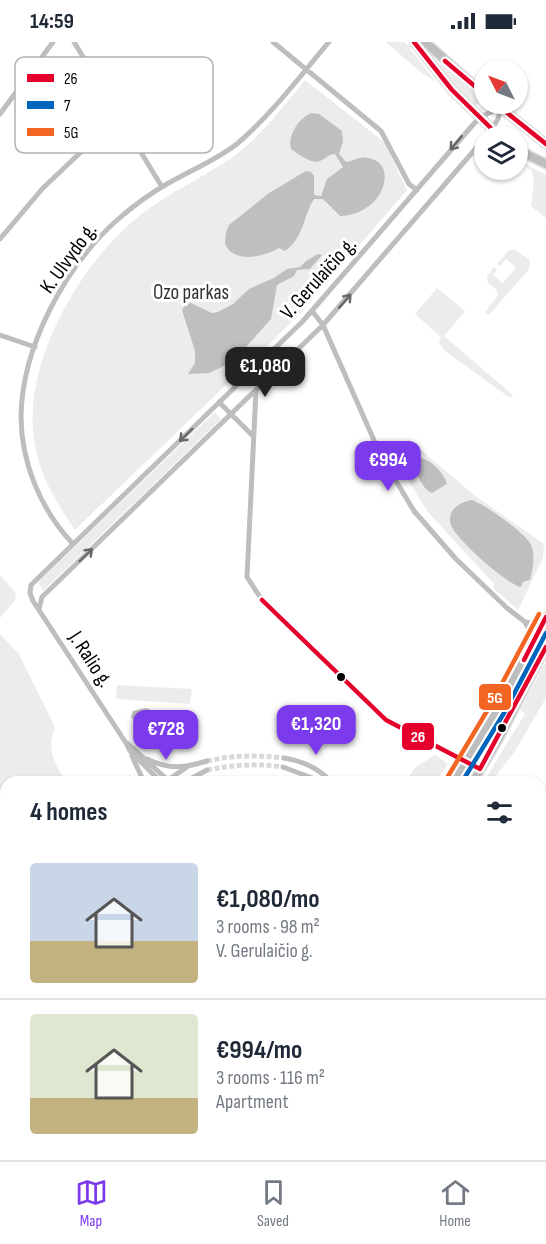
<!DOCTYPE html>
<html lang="en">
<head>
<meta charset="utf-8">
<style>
	body { margin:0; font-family:"Sofia Sans Condensed",sans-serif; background:#f2f2f3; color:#1f2937; height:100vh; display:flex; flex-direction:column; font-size:22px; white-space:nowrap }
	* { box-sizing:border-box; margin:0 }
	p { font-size:20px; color:#747a83 }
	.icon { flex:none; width:33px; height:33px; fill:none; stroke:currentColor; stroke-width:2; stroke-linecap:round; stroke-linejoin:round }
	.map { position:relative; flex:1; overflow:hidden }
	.panel { position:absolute; left:0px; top:734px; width:546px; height:386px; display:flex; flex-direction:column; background:#fff; border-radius:18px 18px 0 0; box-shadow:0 2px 4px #0004 }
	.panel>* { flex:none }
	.needle { width:39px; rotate:312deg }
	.fabs { position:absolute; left:474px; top:18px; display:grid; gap:12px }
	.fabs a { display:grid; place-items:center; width:54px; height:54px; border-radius:50%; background:#fff; box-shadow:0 2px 4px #0004; font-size:30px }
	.price { position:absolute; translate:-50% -51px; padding:0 14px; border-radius:12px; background:#7c3aed; color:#fff; font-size:20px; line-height:39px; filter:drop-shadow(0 2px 3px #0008) }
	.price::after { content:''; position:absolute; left:50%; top:36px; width:18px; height:14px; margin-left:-9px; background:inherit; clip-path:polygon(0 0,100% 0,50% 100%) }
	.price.active { background:#222; color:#fff }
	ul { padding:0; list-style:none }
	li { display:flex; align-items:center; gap:18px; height:150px; padding:0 30px }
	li+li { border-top:2px solid #e0e1e3 }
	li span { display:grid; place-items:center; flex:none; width:168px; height:120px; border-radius:6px; color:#555 }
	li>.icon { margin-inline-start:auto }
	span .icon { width:72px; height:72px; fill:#fffc; stroke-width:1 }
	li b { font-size:26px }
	h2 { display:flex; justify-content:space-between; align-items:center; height:72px; padding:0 30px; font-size:26px }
	.status { display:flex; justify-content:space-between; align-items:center; height:42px; padding:0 30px; background:#fff; direction:ltr }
	.status svg { height:16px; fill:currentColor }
	.menu { display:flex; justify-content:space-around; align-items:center; height:84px; border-top:2px solid #e0e1e3; background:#fff; font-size:16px; color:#747a83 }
	.menu a { display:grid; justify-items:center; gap:3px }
	.menu .active { color:#7c3aed }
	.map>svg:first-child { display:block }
</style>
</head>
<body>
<div class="status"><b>14:59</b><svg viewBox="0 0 49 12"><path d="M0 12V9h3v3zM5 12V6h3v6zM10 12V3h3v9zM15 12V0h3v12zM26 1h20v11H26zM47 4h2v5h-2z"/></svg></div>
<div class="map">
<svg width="546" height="1118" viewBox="0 0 546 1118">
	<rect width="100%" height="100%" fill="#fff"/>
	<!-- green -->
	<path fill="#ececec" d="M 386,0 L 405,0 L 436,40 L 418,28 Z
		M 439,23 L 442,23 L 482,57 L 474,66 L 440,28 Z
		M 305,38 L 384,100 L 407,148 L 298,274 L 75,488 C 56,460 39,433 34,398 C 23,323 76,229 131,181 C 162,153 200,138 234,114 C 262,93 283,65 305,38 Z
		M 518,118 L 546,133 L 546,176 L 531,164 L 534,139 L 532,129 Z
		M 509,208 L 515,208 L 530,218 L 529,227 L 489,273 L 485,270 L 498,253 L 497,248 L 488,241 L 487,234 L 494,225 L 497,228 L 493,233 L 503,241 L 516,226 L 506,217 L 500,224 L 497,222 Z
		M 437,246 L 465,269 L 444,294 L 513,353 L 510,356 L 445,309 L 439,301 L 441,295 L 415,272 Z
		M 215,370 L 221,377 L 43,549 L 38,540 Z
		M 408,397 L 474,453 L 544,502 L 543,516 L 518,568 L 494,547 L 494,542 L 427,469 L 393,413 L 402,415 Z
		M 0,533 L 15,550 L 16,557 L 0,576 Z
		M 546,583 L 546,599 L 524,640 L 519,638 L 487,694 L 492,697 L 479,718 L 472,716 L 518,637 Z
		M 0,592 L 19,612 L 52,679 L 55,686 C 46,707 54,721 66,739 L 6,740 L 6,795 L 0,790 Z
		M 546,619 L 546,656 L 515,709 L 492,739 L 484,739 L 525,672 L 520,668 Z
		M 117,643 L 192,647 L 190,662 L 116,657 Z
		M 435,713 L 448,722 L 436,739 L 406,739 L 416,725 Z
		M 0,913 L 6,918 L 6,1113 L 66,1113 L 66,1118 L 0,1118 Z
		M 284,1113 L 394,1113 L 399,1115 L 405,1113 L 424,1113 L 422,1118 L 284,1118 Z"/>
	<!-- water -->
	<path fill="#bfbfbf" d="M 311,71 L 319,72 L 342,89 L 343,100 L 339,112 L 346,120 C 353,119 359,114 368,116 C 389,119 388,142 377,156 C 369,167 353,174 340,174 L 323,157 L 314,157 C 303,174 304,196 285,209 L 279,206 C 263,215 234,222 225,202 L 226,190 L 229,183 L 269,151 L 306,129 L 311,130 L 314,134 L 314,153 L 321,154 L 327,137 L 343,125 L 335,112 C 329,112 328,115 322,118 C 312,124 299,112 291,107 C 287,94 299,76 311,71 Z
		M 318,212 L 322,213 L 310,227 L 297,228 L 294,234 L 277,243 L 271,277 L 246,305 L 222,325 L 209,331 L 188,332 L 195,321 L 195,309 L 182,268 L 186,262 L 191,261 L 212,271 L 218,270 L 233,262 L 249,247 L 274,236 L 287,227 L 300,225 L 306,219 Z
		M 419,416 C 430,416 445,432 447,442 L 432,451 C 421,446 415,430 416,418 Z
		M 472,458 C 484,462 524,490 530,501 C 536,510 533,528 530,538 L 523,540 L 521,545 C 506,542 456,497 451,483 C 446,468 460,460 472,458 Z
		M 146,666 L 159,671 L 192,673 L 194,683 L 192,704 C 172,713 143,691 131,675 L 133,669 Z"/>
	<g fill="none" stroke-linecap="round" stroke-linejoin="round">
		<!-- minor-tunnel -->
		<path stroke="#d9d9d9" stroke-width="5" stroke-dasharray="5 2.5" stroke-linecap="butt" d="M 207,719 C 234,713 258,713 284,716
			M 207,728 C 233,723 256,721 283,725"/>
		<defs>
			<path id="primary" d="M 414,0 L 452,48 L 499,94
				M 425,0 L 484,52
				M 496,62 L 546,102
				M 518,108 L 546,122
				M 453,740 L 497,668 L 546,575
				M 473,740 L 499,696 L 546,605
				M 138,1118 L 142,1113"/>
			<path id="trunk" d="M 0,855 L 6,861
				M 0,868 L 6,875
				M 0,897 L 6,903
				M 108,1113 L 120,1115 L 129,1113
				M 198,1113 L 202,1118
				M 222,1113 L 226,1118
				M 71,1118 L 71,1113
				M 165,1118 L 167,1113
				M 280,1118 L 280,1113"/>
		</defs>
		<!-- primary casing -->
		<use href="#primary" stroke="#dbdbdb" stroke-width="11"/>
		<!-- trunk casing -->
		<use href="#trunk" stroke="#dbdbdb" stroke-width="12"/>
		<!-- minor -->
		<path stroke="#bebebe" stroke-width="5" d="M 74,0 L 162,145
			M 273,0 L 381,89 L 409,142 L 417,148
			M 0,72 L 53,0
			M 487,94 L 498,77 L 501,65
			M 0,197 L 43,146 L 119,74
			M 312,269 L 323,283 L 381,414 L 414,469 L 456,517 L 507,566 L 525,580 L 534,598
			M 0,293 L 35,305
			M 256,348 L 247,535 L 262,558 L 375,669 L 386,678 L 480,727
			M 219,360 L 253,394
			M 73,502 C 41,468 21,421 21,374 C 22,305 65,225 116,179 C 132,165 149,152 167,142 C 191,128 217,118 238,101 C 271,73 301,33 329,0
			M 39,567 L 42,555 L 323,283 L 484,97
			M 525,580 L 531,581 L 545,576
			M 127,701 L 170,740
			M 132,714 L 144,740
			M 284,716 C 302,719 319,726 331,740
			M 147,717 C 169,728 184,726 207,719
			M 283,725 L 320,739 L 330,739
			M 168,738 L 187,725
			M 161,740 L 130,709 L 126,701 L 33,559 L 30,551 L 31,543 L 303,279 L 471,85 L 479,76 L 501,65
			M 185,740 L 207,728
			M 540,870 L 546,875"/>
		<!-- primary -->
		<use href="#primary" stroke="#bebebe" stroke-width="8"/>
		<!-- trunk -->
		<use href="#trunk" stroke="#bebebe" stroke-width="9"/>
		<defs>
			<path id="bus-1" d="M 414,0 L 452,48 L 499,94
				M 445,19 L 484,52
				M 496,62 L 546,102
				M 262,558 L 386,678 L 480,727 L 546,605
				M 524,618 L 546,575"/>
			<path id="bus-2" d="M 462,740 L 504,671 L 546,591"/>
			<path id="bus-3" d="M 447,736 L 490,664 L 539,572"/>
		</defs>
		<!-- bus-1 casing -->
		<use href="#bus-1" stroke="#fff" stroke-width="9"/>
		<!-- bus-2 casing -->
		<use href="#bus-2" stroke="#fff" stroke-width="9"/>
		<!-- bus-3 casing -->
		<use href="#bus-3" stroke="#fff" stroke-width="9"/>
		<!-- bus-1 -->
		<use href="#bus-1" stroke="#e4002b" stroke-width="4.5"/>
		<!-- bus-2 -->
		<use href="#bus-2" stroke="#0065bd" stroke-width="4.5"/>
		<!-- bus-3 -->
		<use href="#bus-3" stroke="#f26522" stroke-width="4.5"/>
	</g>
	<!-- one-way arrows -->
	<defs><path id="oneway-shaft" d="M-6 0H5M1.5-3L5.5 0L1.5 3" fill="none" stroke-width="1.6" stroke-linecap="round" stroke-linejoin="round" transform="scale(1.5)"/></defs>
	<g stroke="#686868">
		<use href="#oneway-shaft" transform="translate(456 101) rotate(130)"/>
		<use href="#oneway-shaft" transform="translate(345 259) rotate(-49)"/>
		<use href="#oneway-shaft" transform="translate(186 393) rotate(136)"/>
		<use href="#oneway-shaft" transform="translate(86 513) rotate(-44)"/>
	</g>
	<!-- markers -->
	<g fill="#000" stroke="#fff" stroke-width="2">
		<circle cx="341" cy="635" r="5"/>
		<circle cx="502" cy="686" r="5"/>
	</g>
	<g text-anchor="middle" stroke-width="6" stroke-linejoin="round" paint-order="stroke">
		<!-- street labels -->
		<g font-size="21" fill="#000" stroke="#fff">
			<text transform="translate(68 216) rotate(-54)" y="7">K. Ulvydo g.</text>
			<text transform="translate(318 236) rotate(-48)" y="7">V. Gerulaičio g.</text>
			<text transform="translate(91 617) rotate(57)" y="7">J. Ralio g.</text>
		</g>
		<!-- park labels -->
		<g font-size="21" fill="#333" stroke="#fff">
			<text x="191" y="257">Ozo parkas</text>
		</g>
	</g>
	<!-- legend -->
	<rect x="15" y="15" width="198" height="96" rx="9" fill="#fff" stroke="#b2b2b2" stroke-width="1.5"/>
	<rect x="27" y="32" width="27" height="8" fill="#e4002b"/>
	<rect x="27" y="59" width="27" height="8" fill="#0065bd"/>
	<rect x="27" y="86" width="27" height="8" fill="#f26522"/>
	<g font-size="16" fill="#000">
		<text x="64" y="42">26</text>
		<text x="64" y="69">7</text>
		<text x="64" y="96">5G</text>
	</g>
	<g stroke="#fff" stroke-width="2">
		<rect x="478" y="641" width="34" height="28" rx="6" fill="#f26522"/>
		<rect x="401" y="680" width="34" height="29" rx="6" fill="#e4002b"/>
	</g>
	<g font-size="16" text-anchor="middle" font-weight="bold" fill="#fff">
		<text x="495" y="661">5G</text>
		<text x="418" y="700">26</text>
	</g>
</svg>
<div class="fabs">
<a><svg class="needle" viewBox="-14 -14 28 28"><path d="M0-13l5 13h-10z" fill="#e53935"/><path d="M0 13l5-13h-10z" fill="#747a83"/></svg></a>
<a><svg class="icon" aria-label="layers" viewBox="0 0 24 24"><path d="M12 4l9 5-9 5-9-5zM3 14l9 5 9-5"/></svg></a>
</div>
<b class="price active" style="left:265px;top:356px">€1,080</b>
<b class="price" style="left:388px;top:450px">€994</b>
<b class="price" style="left:316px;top:714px">€1,320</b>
<b class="price" style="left:166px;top:719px">€728</b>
<section class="panel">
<h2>4 homes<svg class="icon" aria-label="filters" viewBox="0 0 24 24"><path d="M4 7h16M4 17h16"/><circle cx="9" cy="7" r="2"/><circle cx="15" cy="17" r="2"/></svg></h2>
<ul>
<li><span style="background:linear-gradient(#c9d6e8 65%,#c2b280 0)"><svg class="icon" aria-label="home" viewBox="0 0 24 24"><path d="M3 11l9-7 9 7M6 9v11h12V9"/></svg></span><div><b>€1,080/mo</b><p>3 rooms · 98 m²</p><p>V. Gerulaičio g.</p></div></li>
<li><span style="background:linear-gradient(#dfe7d0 70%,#c2b280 0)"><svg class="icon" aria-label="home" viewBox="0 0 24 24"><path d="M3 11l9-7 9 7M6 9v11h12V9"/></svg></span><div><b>€994/mo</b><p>3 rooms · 116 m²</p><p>Apartment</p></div></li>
</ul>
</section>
</div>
<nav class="menu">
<a class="active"><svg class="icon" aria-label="map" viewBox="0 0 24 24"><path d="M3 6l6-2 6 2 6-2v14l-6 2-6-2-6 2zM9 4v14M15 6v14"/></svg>Map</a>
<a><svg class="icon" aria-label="saved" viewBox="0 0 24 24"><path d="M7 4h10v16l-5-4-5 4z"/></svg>Saved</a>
<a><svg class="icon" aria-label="home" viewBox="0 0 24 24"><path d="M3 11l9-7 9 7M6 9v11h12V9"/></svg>Home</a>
</nav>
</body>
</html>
